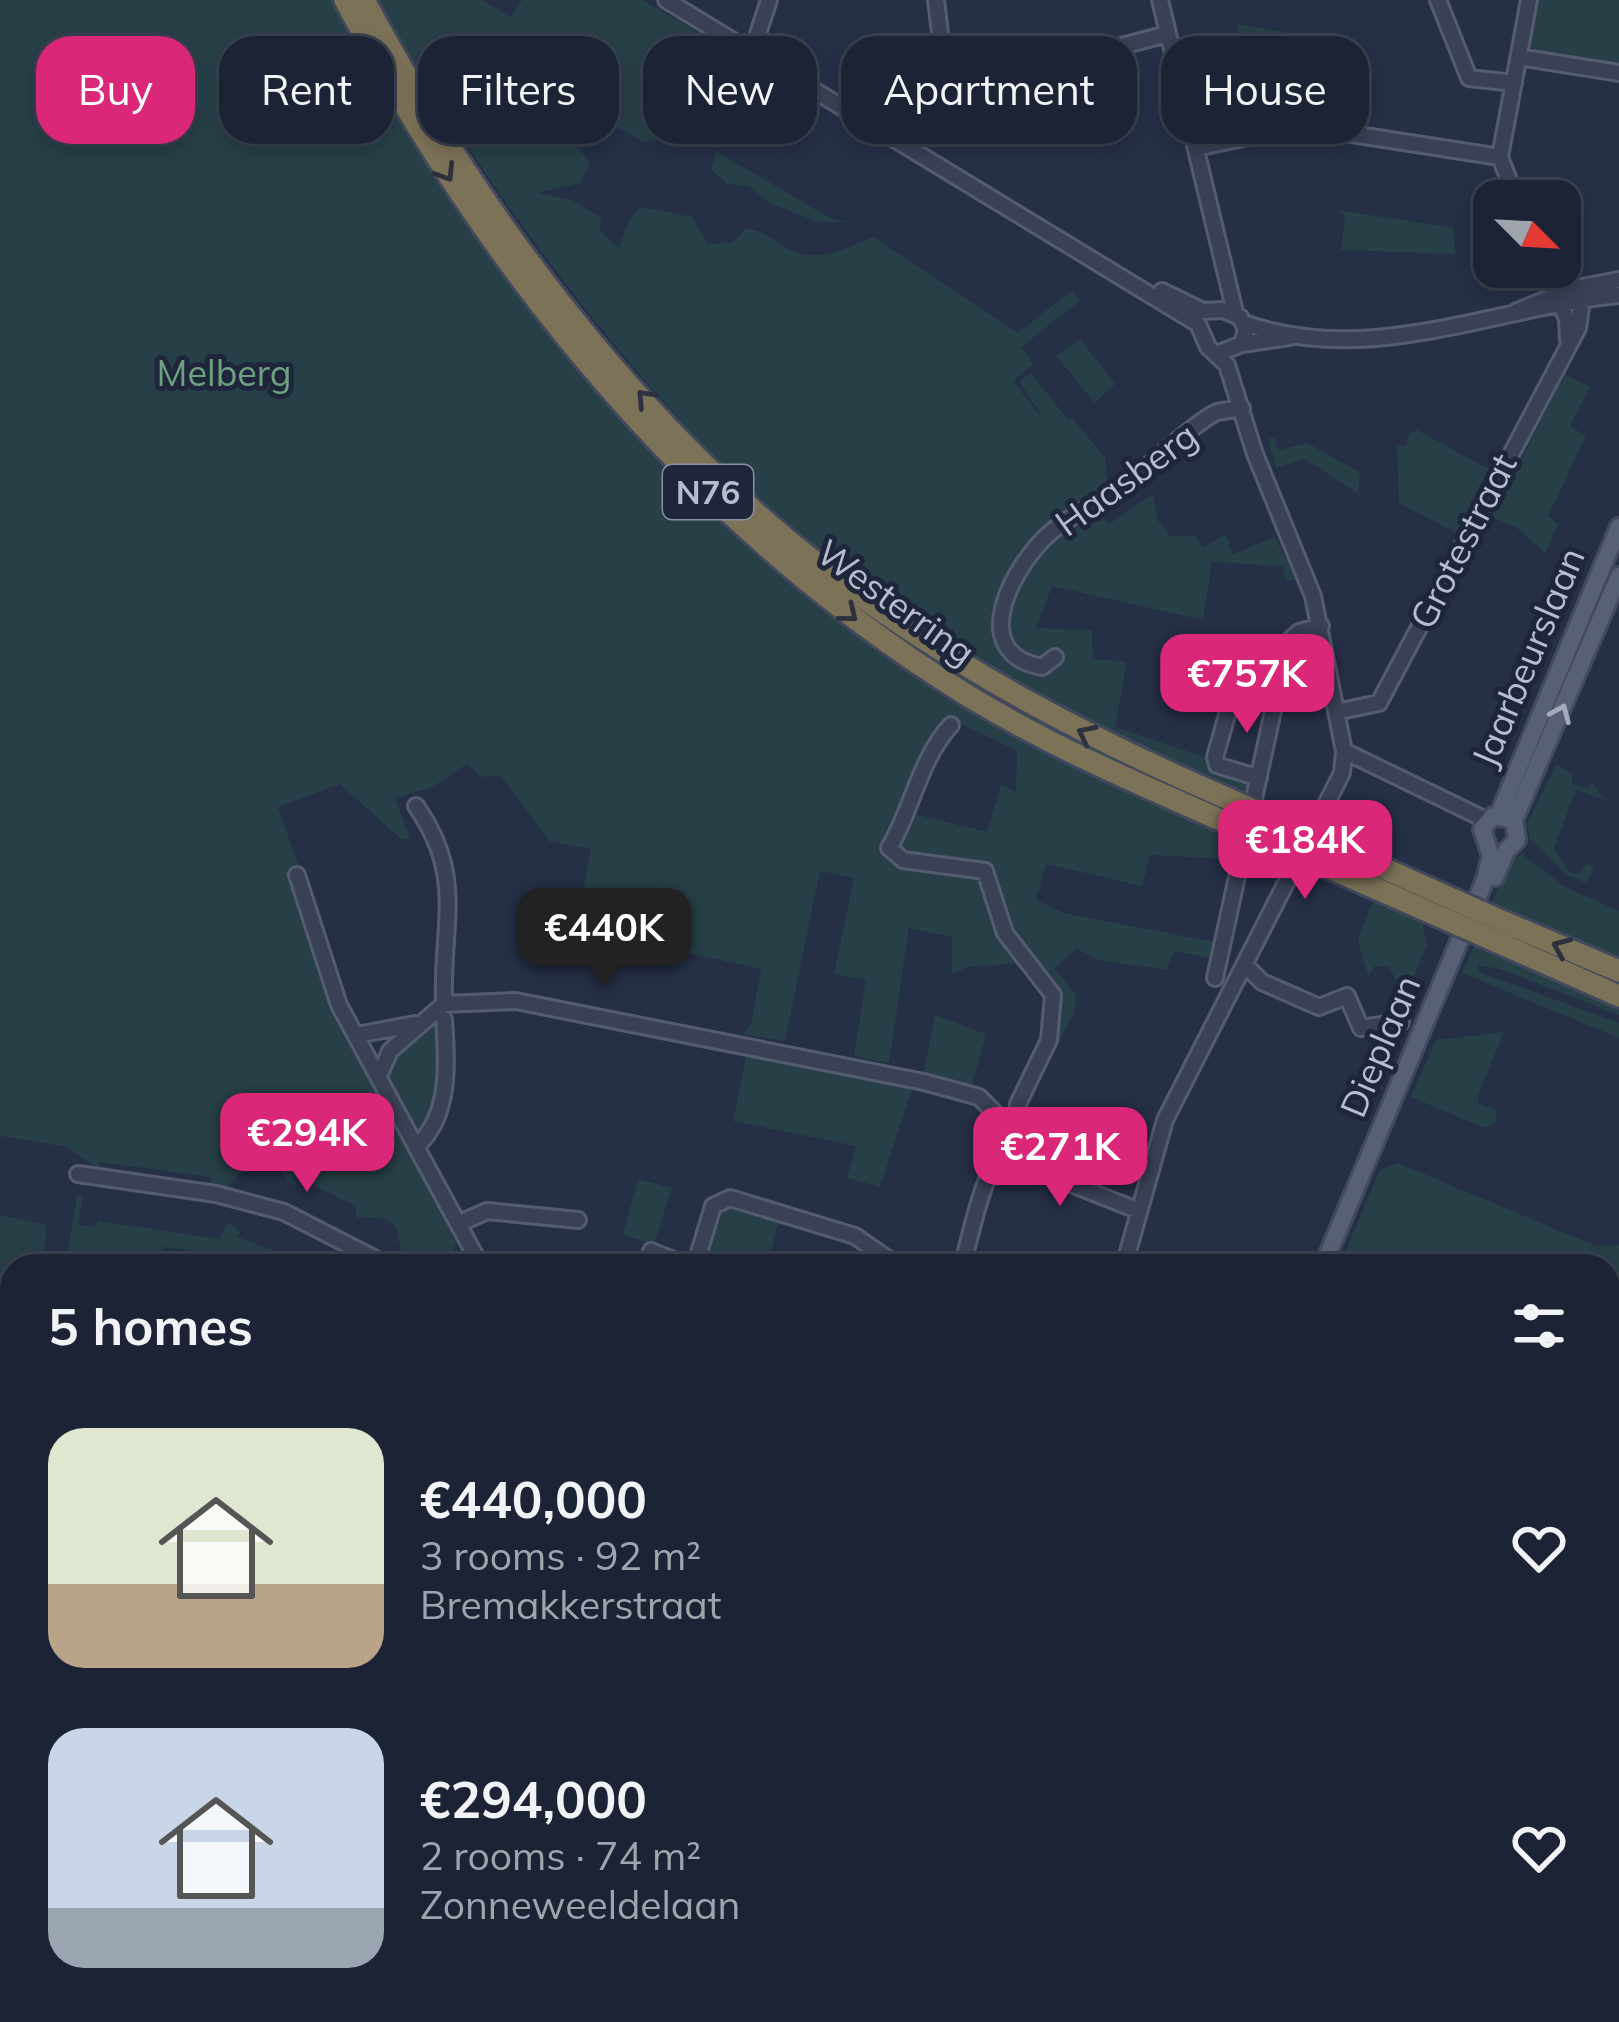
<!DOCTYPE html>
<html lang="en">
<head>
<meta charset="utf-8">
<style>
	body { margin:0; font-family:Mulish,sans-serif; background:#292f40; color:#f1f3f6; height:100vh; display:flex; flex-direction:column; font-size:45px; white-space:nowrap }
	* { box-sizing:border-box; margin:0 }
	p { font-size:39px; color:#a0a4ac }
	.icon { flex:none; width:66px; height:66px; fill:none; stroke:currentColor; stroke-width:2; stroke-linecap:round; stroke-linejoin:round }
	.map { position:relative; flex:1; overflow:hidden }
	.panel { position:absolute; left:0px; top:1254px; width:1620px; height:768px; display:flex; flex-direction:column; background:#1c2334; border-radius:36px 36px 0 0; box-shadow:0 6px 18px #0003,0 0 0 3px #3a404f }
	.panel>* { flex:none }
	.top-card { position:absolute; left:36px; top:36px; width:1548px; height:108px; display:flex; gap:24px }
	.needle { width:78px; rotate:114deg }
	.buttons { position:absolute; left:1473px; top:180px; display:grid; gap:24px }
	.buttons a { display:grid; place-items:center; width:108px; height:108px; border-radius:24px; background:#1c2334; box-shadow:0 6px 18px #0003,0 0 0 3px #3a404f; font-size:60px }
	.price { position:absolute; translate:-50% -102px; padding:0 27px; border-radius:24px; background:#db2777; color:#fff; font-size:39px; line-height:78px; filter:drop-shadow(0 3px 6px #0008) }
	.price::after { content:''; position:absolute; left:50%; top:72px; width:36px; height:27px; margin-left:-18px; background:inherit; clip-path:polygon(0 0,100% 0,50% 100%) }
	.price.active { background:#222; color:#fff }
	ul { padding:0; list-style:none }
	li { display:flex; align-items:center; gap:36px; height:300px; padding:0 48px }
	li span { display:grid; place-items:center; flex:none; width:336px; height:240px; border-radius:36px; color:#555 }
	li>.icon { margin-inline-start:auto }
	span .icon { width:144px; height:144px; fill:#fffc; stroke-width:1 }
	li b { font-size:51px }
	h2 { display:flex; justify-content:space-between; align-items:center; height:144px; padding:0 48px; font-size:51px }
	.tag { padding:0 42px; border-radius:36px; background:#1c2334; box-shadow:0 6px 18px #0003,0 0 0 3px #3a404f; font-size:42px; line-height:108px }
	.tag.active { background:#db2777; color:#fff }
	.map>svg:first-child { display:block }
</style>
</head>
<body>
<div class="map">
<svg width="1619" height="2022" viewBox="0 0 1619 2022">
	<rect width="100%" height="100%" fill="#252f46"/>
	<!-- green -->
	<path fill="#273f47" d="M 0,0 L 332,0 C 491,307 717,572 1023,741 C 1091,779 1165,809 1237,840 L 1232,859 L 1150,855 L 1142,886 L 1046,864 L 1036,900 L 1064,913 L 1214,942 L 1210,958 L 1175,951 L 1166,970 L 1098,960 L 1077,949 L 1054,968 L 1076,995 L 1074,1013 L 1033,1094 L 1027,1092 C 1046,1053 1077,1007 1042,968 C 1031,956 1017,949 1011,932 C 1002,907 1005,883 983,864 L 901,853 L 895,846 L 914,814 L 987,832 L 1001,785 L 1016,792 L 1017,751 L 947,717 C 928,747 919,781 905,814 C 897,830 883,837 883,856 L 890,863 L 980,877 L 1004,945 L 1021,964 L 971,966 L 952,973 L 952,937 L 909,928 L 889,1063 L 854,1056 L 866,980 L 834,974 L 854,878 L 820,871 L 785,1041 L 743,1034 L 751,1025 L 761,969 L 576,928 L 591,849 L 549,841 L 501,776 L 482,777 L 467,764 L 431,788 L 395,798 L 410,839 L 401,839 L 340,784 L 278,807 L 300,870 L 290,876 L 345,1031 L 457,1230 L 449,1234 L 456,1241 L 452,1265 L 404,1266 L 396,1226 L 385,1219 L 356,1217 L 355,1206 L 294,1176 L 297,1186 L 287,1182 L 281,1171 L 247,1164 L 250,1171 L 240,1173 L 227,1188 L 210,1186 L 211,1177 L 100,1162 L 98,1168 L 66,1147 L 0,1136 Z
		M 377,0 L 483,0 L 510,17 L 522,0 L 643,0 L 729,51 L 742,66 L 699,131 L 704,147 C 681,147 666,137 644,142 L 615,126 L 615,113 L 572,113 L 577,147 L 590,162 L 580,183 L 537,193 L 572,200 L 601,218 L 600,231 L 619,248 L 629,220 L 641,207 L 692,217 L 708,244 L 733,242 L 746,228 C 762,231 768,235 780,244 C 811,267 842,250 873,237 L 1018,333 L 1072,290 L 1080,301 L 1021,347 L 1033,364 L 1013,381 L 1046,423 L 1019,381 L 1031,373 L 1068,420 L 1072,418 L 1105,457 L 1109,489 L 1064,518 L 1038,555 L 1059,533 L 1098,513 L 1109,524 L 1153,494 L 1157,519 L 1170,536 L 1196,536 L 1202,548 L 1226,534 L 1232,554 L 1273,538 L 1271,530 L 1297,580 L 1286,580 L 1283,566 L 1212,562 L 1203,620 L 1052,586 L 1036,628 L 1092,630 L 1093,659 L 1127,662 L 1115,727 L 1213,760 L 1248,779 L 1248,797 C 1132,745 1017,691 910,621 C 730,502 563,297 448,116 C 424,78 397,40 377,0 Z
		M 1538,0 L 1619,0 L 1619,66 L 1534,51 L 1530,46 Z
		M 1237,24 L 1351,43 L 1358,58 L 1242,45 Z
		M 716,151 L 828,217 L 847,222 L 819,222 L 771,204 L 748,186 L 727,184 L 711,169 Z
		M 1338,210 L 1453,228 L 1455,254 L 1341,250 L 1345,217 Z
		M 1080,339 L 1115,384 L 1095,403 L 1056,356 Z
		M 1565,374 L 1590,387 L 1570,426 L 1586,436 L 1548,516 L 1558,524 L 1545,553 L 1516,527 L 1491,517 Z
		M 1417,430 L 1489,469 L 1456,533 L 1399,503 L 1397,445 L 1406,446 L 1410,433 Z
		M 1275,438 L 1278,450 L 1307,443 L 1360,472 L 1358,494 L 1305,459 L 1276,468 L 1268,439 Z
		M 1556,765 L 1573,774 L 1572,784 L 1588,789 L 1591,782 L 1605,800 L 1576,790 L 1554,848 L 1568,871 L 1578,874 L 1586,864 L 1594,867 L 1586,883 L 1566,874 L 1530,839 L 1527,824 Z
		M 1522,854 L 1562,885 L 1619,911 L 1619,963 L 1491,904 L 1509,861 Z
		M 1389,859 L 1410,869 L 1418,890 L 1413,916 L 1422,920 L 1427,945 L 1405,997 L 1389,967 L 1375,966 L 1368,977 L 1358,940 Z
		M 1475,943 L 1619,1010 L 1619,1015 L 1500,969 L 1477,965 L 1480,972 L 1619,1023 L 1619,1038 L 1462,973 Z
		M 439,1014 L 440,1096 L 422,1135 L 390,1083 L 390,1060 Z
		M 935,1015 L 986,1034 L 972,1085 L 924,1071 Z
		M 1504,1032 L 1478,1096 L 1479,1104 L 1495,1109 L 1497,1122 L 1485,1128 L 1411,1097 L 1436,1040 Z
		M 747,1052 L 914,1083 L 880,1187 L 847,1178 L 856,1146 L 733,1121 Z
		M 1398,1163 L 1596,1246 L 1619,1245 L 1619,1305 L 1608,1300 L 1608,1266 L 1339,1266 L 1380,1170 Z
		M 638,1179 L 672,1188 L 654,1244 L 623,1235 Z
		M 77,1195 L 83,1196 L 78,1225 L 96,1227 L 98,1221 L 220,1239 L 228,1222 L 240,1232 L 237,1237 L 293,1257 L 291,1266 L 207,1266 L 208,1253 L 164,1247 L 161,1266 L 12,1266 L 12,1423 L 0,1421 L 0,1215 L 47,1225 L 44,1251 L 67,1255 Z
		M 720,1206 L 740,1206 L 778,1223 L 767,1266 L 702,1264 Z
		M 1619,1844 L 1619,2022 L 1557,2022 L 1563,2010 L 1608,2010 L 1608,1866 Z"/>
	<g fill="none" stroke-linecap="round" stroke-linejoin="round">
		<defs>
			<path id="minor" d="M 666,0 L 1198,324 L 1208,347 L 1227,365 L 1255,454 L 1313,596 L 1344,751 L 1342,773 L 1165,1120 L 1124,1266
				M 1160,0 L 1235,312
				M 1438,0 L 1469,78 L 1514,83
				M 752,52 L 769,0
				M 1519,57 L 1619,73
				M 1034,71 L 1050,44 L 1077,58 L 1167,34
				M 1064,91 L 1077,58
				M 889,136 L 942,50 L 936,0
				M 1196,148 L 1300,126 L 1500,157
				M 1517,201 L 1500,157 L 1529,0
				M 1544,267 L 1567,319 L 1568,340
				M 1162,291 L 1203,311 L 1223,310 L 1240,317 L 1246,330 L 1242,344 L 1219,353
				M 1515,312 L 1572,289 L 1619,280
				M 1244,323 C 1370,368 1495,307 1619,295
				M 1242,344 L 1290,337
				M 1055,657 L 1042,667 C 965,653 1013,565 1051,532 C 1072,514 1098,504 1121,488 C 1144,471 1194,423 1215,413 C 1222,410 1234,410 1242,408
				M 1240,670 L 1215,757 L 1217,765 L 1259,778
				M 1336,712 L 1379,703 L 1578,328 L 1582,300 L 1553,267
				M 951,725 C 919,760 913,808 889,848 L 903,860 L 985,871 L 1005,933 L 1053,995 L 1049,1040 L 1018,1104 L 1016,1138
				M 1344,751 L 1486,820
				M 416,806 C 466,877 441,925 444,1004
				M 297,875 L 339,1005 L 481,1266
				M 1245,965 L 1262,982 L 1319,1007 L 1347,996 L 1361,1028 L 1401,1022
				M 1215,978 L 1288,642 L 1299,632 L 1321,626
				M 357,1035 L 415,1024
				M 379,1076 L 390,1051 L 444,1004 L 516,1001 L 924,1082 L 979,1097 L 995,1113 L 987,1181
				M 1016,1138 L 1053,1177 L 1137,1210
				M 418,1145 C 451,1114 447,1060 444,1019
				M 78,1174 L 216,1194 L 284,1212 L 389,1266
				M 460,1223 L 487,1211 L 578,1220
				M 651,1251 L 689,1266
				M 695,1266 L 713,1206 L 730,1198 L 855,1236 L 898,1266
				M 962,1266 C 972,1232 985,1155 1016,1138
				M 0,1579 L 12,1582
				M 0,1776 L 12,1780
				M 555,2010 L 569,2022
				M 982,2010 L 990,2022
				M 1062,2010 L 1086,2022
				M 1285,2010 L 1298,2019
				M 49,2022 L 53,2010
				M 147,2022 L 151,2010
				M 165,2022 L 169,2010
				M 644,2022 L 659,2010
				M 786,2022 L 805,2022
				M 943,2022 L 955,2022
				M 1019,2022 L 1034,2010
				M 1144,2022 L 1150,2010"/>
			<path id="major" d="M 1499,814 L 1619,527
				M 1514,820 L 1619,576
				M 1495,877 L 1506,851 L 1517,840 L 1514,820
				M 1323,1266 L 1485,880 L 1491,856 L 1482,829 L 1493,816 L 1514,820
				M 1608,1444 L 1619,1421
				M 1608,1494 L 1619,1488
				M 809,2022 L 818,2010
				M 1325,2022 L 1331,2010"/>
			<path id="highway" d="M 345,0 C 492,276 694,525 962,692 C 1044,743 1134,782 1223,821
				M 364,0 C 489,233 665,465 886,614 C 995,689 1109,747 1231,800
				M 1504,922 L 1619,971
				M 1495,941 L 1619,996"/>
		</defs>
		<!-- minor casing -->
		<use href="#minor" stroke="#565c6f" stroke-width="20"/>
		<!-- major casing -->
		<use href="#major" stroke="#444a5e" stroke-width="22"/>
		<!-- highway casing -->
		<use href="#highway" stroke="#42495c" stroke-width="27"/>
		<!-- minor -->
		<use href="#minor" stroke="#3a4155" stroke-width="14"/>
		<!-- major -->
		<use href="#major" stroke="#586075" stroke-width="16"/>
		<!-- highway -->
		<use href="#highway" stroke="#7c7257" stroke-width="21"/>
		<!-- rail -->
		<path stroke="#5c657c" stroke-width="3" stroke-dasharray="12 12" stroke-linecap="butt" d="M 1608,1766 L 1619,1744"/>
		<defs>
			<path id="highway-bridge" d="M 1231,800 L 1504,922
				M 1223,821 L 1495,941"/>
		</defs>
		<!-- highway-bridge casing -->
		<use href="#highway-bridge" stroke="#42495c" stroke-width="27" stroke-linecap="butt"/>
		<!-- highway-bridge -->
		<use href="#highway-bridge" stroke="#7c7257" stroke-width="21"/>
	</g>
	<!-- one-way arrows -->
	<defs><path id="oneway-chevron" d="M-2-3.5L2.5 0L-2 3.5" fill="none" stroke-width="1.6" stroke-linecap="round" stroke-linejoin="round" transform="scale(3)"/></defs>
	<g stroke="#2d313f">
		<use href="#oneway-chevron" transform="translate(446 173) rotate(58)"/>
		<use href="#oneway-chevron" transform="translate(645 398) rotate(-133)"/>
		<use href="#oneway-chevron" transform="translate(849 614) rotate(39)"/>
		<use href="#oneway-chevron" transform="translate(1086 734) rotate(-153)"/>
		<use href="#oneway-chevron" transform="translate(1561 947) rotate(-157)"/>
	</g>
	<use stroke="#a5aabc" href="#oneway-chevron" transform="translate(1561 713) rotate(-67)"/>
	<g text-anchor="middle" stroke-width="10" stroke-linejoin="round" paint-order="stroke">
		<!-- shield labels -->
		<rect fill="#1f263b" stroke="#8a90a2" stroke-width="3" x="663" y="465" width="90" height="54" rx="9"/>
		<g font-size="33" font-weight="bold" fill="#b8bdce">
			<text x="708" y="504">N76</text>
		</g>
		<!-- park labels -->
		<g font-size="36" fill="#6da180" stroke="#1f263b">
			<text x="224" y="386">Melberg</text>
		</g>
		<!-- street labels -->
		<g font-size="36" fill="#b8bdce" stroke="#1f263b">
			<text transform="translate(1126 479) rotate(-36)" y="13">Haasberg</text>
			<text transform="translate(1463 541) rotate(-63)" y="13">Grotestraat</text>
			<text transform="translate(896 602) rotate(36)" y="13">Westerring</text>
			<text transform="translate(1528 657) rotate(-67)" y="13">Jaarbeurslaan</text>
			<text transform="translate(1380 1046) rotate(-67)" y="13">Dieplaan</text>
		</g>
	</g>
</svg>
<div class="buttons">
<a><svg class="needle" viewBox="-14 -14 28 28"><path d="M0-13l5 13h-10z" fill="#e53935"/><path d="M0 13l5-13h-10z" fill="#a0a4ac"/></svg></a>
</div>
<b class="price" style="left:1247px;top:736px">€757K</b>
<b class="price" style="left:1305px;top:902px">€184K</b>
<b class="price active" style="left:604px;top:990px">€440K</b>
<b class="price" style="left:307px;top:1195px">€294K</b>
<b class="price" style="left:1060px;top:1209px">€271K</b>
<div class="top-card">
<a class="tag active">Buy</a>
<a class="tag">Rent</a>
<a class="tag">Filters</a>
<a class="tag">New</a>
<a class="tag">Apartment</a>
<a class="tag">House</a>
</div>
<section class="panel">
<h2>5 homes<svg class="icon" aria-label="filters" viewBox="0 0 24 24"><path d="M4 7h16M4 17h16"/><circle cx="9" cy="7" r="2"/><circle cx="15" cy="17" r="2"/></svg></h2>
<ul>
<li><span style="background:linear-gradient(#dfe7d0 65%,#b9a48a 0)"><svg class="icon" aria-label="home" viewBox="0 0 24 24"><path d="M3 11l9-7 9 7M6 9v11h12V9"/></svg></span><div><b>€440,000</b><p>3 rooms · 92 m²</p><p>Bremakkerstraat</p></div><svg class="icon" aria-label="heart" viewBox="0 0 24 24"><path d="M12 20l-8-8c-3-5 5-10 8-4 3-6 11-1 8 4z"/></svg></li>
<li><span style="background:linear-gradient(#c9d6e8 75%,#9aa5b1 0)"><svg class="icon" aria-label="home" viewBox="0 0 24 24"><path d="M3 11l9-7 9 7M6 9v11h12V9"/></svg></span><div><b>€294,000</b><p>2 rooms · 74 m²</p><p>Zonneweeldelaan</p></div><svg class="icon" aria-label="heart" viewBox="0 0 24 24"><path d="M12 20l-8-8c-3-5 5-10 8-4 3-6 11-1 8 4z"/></svg></li>
</ul>
</section>
</div>
</body>
</html>
